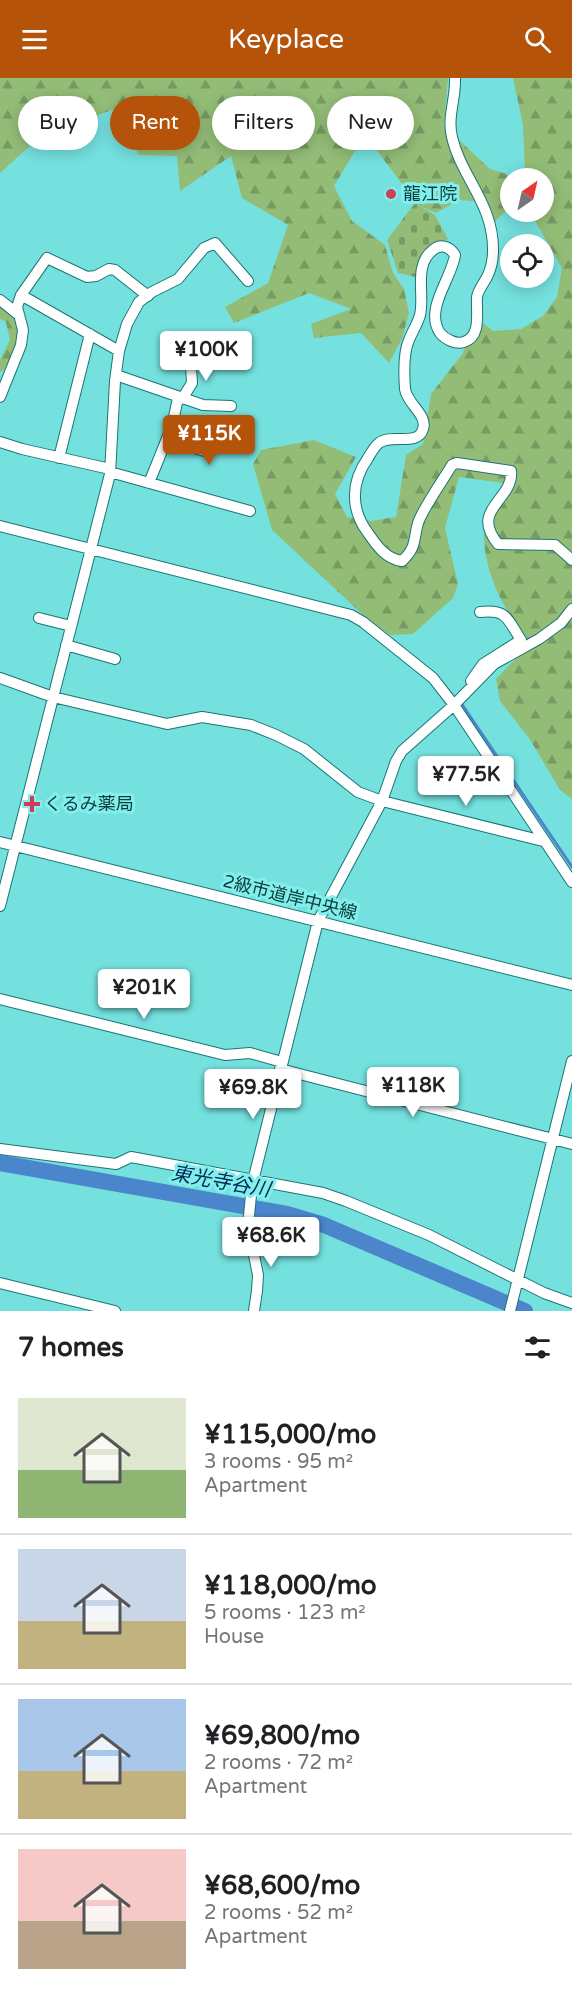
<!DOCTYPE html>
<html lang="en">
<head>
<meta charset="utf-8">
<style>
	body { margin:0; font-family:"Varela Round","Noto Sans JP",sans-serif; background:#f2f2f2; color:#202124; height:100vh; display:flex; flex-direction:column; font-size:22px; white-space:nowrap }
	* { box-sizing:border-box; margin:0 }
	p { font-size:20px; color:#757577 }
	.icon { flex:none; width:33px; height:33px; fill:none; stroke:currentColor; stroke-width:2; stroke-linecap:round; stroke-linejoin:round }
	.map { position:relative; height:1233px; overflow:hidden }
	.drawer { display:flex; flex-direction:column; background:#fff; flex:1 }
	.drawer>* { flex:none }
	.hud { position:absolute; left:18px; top:18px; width:537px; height:54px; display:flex; gap:12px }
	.needle { width:39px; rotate:34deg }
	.tools { position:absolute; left:500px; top:90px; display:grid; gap:12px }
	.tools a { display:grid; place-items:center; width:54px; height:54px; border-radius:50%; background:#fff; box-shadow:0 3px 15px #0003; font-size:30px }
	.price { position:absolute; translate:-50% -51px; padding:0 14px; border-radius:6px; background:#fff; color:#222; font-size:20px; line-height:39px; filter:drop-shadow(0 2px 3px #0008) }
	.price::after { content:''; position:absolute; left:50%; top:36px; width:18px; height:14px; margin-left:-9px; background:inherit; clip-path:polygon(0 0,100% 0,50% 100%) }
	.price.current { background:#b45309; color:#fff }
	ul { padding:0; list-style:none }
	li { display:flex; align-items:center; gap:18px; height:150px; padding:0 18px }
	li+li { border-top:2px solid #e0e0e0 }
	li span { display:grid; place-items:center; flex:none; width:168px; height:120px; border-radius:0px; color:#555 }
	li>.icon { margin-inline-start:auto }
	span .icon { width:72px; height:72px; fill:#fffc; stroke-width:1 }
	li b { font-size:26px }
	h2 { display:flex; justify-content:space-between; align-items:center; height:72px; padding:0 18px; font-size:26px }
	.pill { padding:0 21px; border-radius:27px; background:#fff; box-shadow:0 3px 15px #0003; font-size:21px; line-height:54px }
	.pill.current { background:#b45309; color:#fff }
	header { display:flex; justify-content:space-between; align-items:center; height:78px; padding:0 18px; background:#b45309; color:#fff; font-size:27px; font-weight:600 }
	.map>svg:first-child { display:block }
</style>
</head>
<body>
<header><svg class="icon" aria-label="menu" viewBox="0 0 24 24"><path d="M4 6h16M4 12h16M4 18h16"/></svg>Keyplace<svg class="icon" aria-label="search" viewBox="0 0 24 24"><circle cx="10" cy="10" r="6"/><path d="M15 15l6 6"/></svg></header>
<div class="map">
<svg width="572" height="1233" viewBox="0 0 572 1233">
	<defs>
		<pattern id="forest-firs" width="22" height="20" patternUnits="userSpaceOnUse" patternTransform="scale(1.5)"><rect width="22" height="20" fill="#93bd77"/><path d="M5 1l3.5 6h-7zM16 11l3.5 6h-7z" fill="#769b63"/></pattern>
		<pattern id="cemetery-stones" width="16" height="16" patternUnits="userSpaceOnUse" patternTransform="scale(1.5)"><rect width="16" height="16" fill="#93bd77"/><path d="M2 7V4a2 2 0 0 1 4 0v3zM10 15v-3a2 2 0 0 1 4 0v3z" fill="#769b63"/></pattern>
	</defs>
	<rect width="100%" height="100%" fill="#74e1df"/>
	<!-- forest -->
	<path fill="url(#forest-firs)" d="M 0,0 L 448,0 L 444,48 L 490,91 L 520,100 L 510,100 L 510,129 L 490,148 L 476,123 L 459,122 L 436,135 L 418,127 L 375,70 L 355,73 L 334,108 L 352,143 L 385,167 L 393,195 L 404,211 L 409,235 L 402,261 L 389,285 L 361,255 L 314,260 L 311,246 L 351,231 L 309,215 L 234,245 L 225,229 L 268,205 L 288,147 L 242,120 L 231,78 L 180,113 L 177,78 L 139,77 L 115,31 L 42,57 L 0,95 Z
		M 513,0 L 572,0 L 572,721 L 560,712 L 529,660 L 500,623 L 496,601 L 529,567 C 507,534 486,502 484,461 C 483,451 487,439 488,429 L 506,420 L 503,405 L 459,399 L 445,450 L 458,506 L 453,520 L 413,556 L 390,557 L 363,537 L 272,452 L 253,386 L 261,372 L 314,362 L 356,379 L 335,416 L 347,439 L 371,443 L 396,439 L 406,377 L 423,366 L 431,316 L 463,275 L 474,238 L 493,253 L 521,251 L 543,238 L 557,219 L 562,190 L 530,134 L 543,134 L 543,100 L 525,100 L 523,47 Z
		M 0,225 L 17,240 L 20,262 L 4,292 L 0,294 L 0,282 L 10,262 L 6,244 L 0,241 Z"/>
	<!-- cemetery -->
	<path fill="url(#cemetery-stones)" d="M 415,125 L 435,137 L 448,161 L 430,167 L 415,199 L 398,195 L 387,162 Z"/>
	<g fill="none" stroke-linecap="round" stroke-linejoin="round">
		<!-- stream -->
		<path stroke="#4b86cc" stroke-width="3" d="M 461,625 L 572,789"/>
		<!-- river -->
		<path stroke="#4b86cc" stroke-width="16" d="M 0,1085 L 287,1136 L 324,1147 L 525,1233"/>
		<defs>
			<path id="minor" d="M 455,0 C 456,20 447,39 452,59 C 461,99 494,126 493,173 C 493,182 491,191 487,199 C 484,205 478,212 477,219 C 476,234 482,258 464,264 C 456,267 445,261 440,255 C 424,231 452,200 455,177 C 450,169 441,165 433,172 C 413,187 425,217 420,237 C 418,245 412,254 409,262 C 403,275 404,297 405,311 C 407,326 428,337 423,351 C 418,369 391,355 379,365 C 374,369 371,375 368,380 C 351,404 350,431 368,455 C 377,468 386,481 402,483 C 417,469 413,462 418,445 C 423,430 443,402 452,387 L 457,385 L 511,393 C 514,422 469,431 498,466 L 555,467 L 572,482
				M 21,217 L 119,273
				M 0,222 L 19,237
				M 116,297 L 203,327 L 231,328
				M 0,319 L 21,267 L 23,252 L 17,229 L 21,217 L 47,180 L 87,199 L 96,198 L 109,191 L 115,192 L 148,218
				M 182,321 L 192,305 L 191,289 L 202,271
				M 167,362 L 208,374 L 212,371 L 214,348
				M 0,364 L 22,371 L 110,391
				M 59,380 L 90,256
				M 110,394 L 250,433
				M 149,405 L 172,348 L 178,320
				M 0,448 L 351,537 L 363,544 L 433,600 L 454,627 L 572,804
				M 39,540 L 71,548
				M 66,567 L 115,581
				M 0,600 L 53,619 L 167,646 L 202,639 L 251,647 L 276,657 L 304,671 L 358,714 L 382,723 L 543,763
				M 471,603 L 483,586 L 521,562 C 507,541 508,531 480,534
				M 0,764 L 572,907
				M 0,828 L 110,396 L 115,303 L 119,273 L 127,246 L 139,224 L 152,214 L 178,201 L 204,170 L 215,165 L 248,203
				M 0,921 L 225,977 L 250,975 L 282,984
				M 280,991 L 572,1066
				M 0,1071 L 116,1086 L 131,1079 L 323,1115 L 346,1123 L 429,1157 L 544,1215 L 572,1225
				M 0,1205 L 115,1233
				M 254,1233 L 257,1213 L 258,1197 L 248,1148 L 252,1107 L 318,843 L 382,723 L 396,683 L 402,673 L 454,627 L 494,586 L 539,561 L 561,545 L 572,531
				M 510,1233 L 572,983"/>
		</defs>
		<!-- minor casing -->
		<use href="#minor" stroke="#1a7574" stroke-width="12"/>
		<!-- minor -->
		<use href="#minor" stroke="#fff" stroke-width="10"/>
	</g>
	<!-- markers -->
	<g fill="#ce3e59" stroke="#82efec" stroke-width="2">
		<circle cx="391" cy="116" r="6"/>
		<path d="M29 717h6v6h6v6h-6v6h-6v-6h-6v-6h6z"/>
	</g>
	<g text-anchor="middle" stroke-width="6" stroke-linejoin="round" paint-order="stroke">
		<!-- poi labels -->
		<g font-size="18" fill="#0c3d3d" stroke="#82efec" text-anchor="start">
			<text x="403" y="122">龍江院</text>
			<text x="44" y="732">くるみ薬局</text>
		</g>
		<!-- street labels -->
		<g font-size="18" fill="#0c3d3d" stroke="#82efec">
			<text transform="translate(290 819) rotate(14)" y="6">2級市道岸中央線</text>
		</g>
		<!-- water labels -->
		<g font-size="20" font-style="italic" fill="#002955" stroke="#82efec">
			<text transform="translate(221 1103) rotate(10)" y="7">東光寺谷川</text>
		</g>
	</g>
</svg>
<div class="tools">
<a><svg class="needle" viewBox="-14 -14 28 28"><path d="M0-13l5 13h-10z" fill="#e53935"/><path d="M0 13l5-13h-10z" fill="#757577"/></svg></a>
<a><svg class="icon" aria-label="locate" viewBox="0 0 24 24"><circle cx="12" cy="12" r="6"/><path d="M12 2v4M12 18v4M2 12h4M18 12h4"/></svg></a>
</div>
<b class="price" style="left:206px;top:304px">¥100K</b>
<b class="price current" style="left:209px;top:388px">¥115K</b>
<b class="price" style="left:466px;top:729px">¥77.5K</b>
<b class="price" style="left:144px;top:942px">¥201K</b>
<b class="price" style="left:413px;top:1040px">¥118K</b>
<b class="price" style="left:253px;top:1042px">¥69.8K</b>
<b class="price" style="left:271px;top:1190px">¥68.6K</b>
<div class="hud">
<a class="pill">Buy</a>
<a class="pill current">Rent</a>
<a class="pill">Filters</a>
<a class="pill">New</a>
</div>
</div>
<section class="drawer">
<h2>7 homes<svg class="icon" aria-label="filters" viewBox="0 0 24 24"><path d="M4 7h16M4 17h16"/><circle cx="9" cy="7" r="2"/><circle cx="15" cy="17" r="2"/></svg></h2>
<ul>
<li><span style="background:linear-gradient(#dfe7d0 60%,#8fb573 0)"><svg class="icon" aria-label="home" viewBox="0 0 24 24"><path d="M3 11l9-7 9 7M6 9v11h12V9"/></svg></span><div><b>¥115,000/mo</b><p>3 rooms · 95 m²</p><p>Apartment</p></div></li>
<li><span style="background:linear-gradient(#c9d6e8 60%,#c2b280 0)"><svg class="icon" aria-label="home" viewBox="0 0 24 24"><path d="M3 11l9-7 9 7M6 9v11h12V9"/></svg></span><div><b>¥118,000/mo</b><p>5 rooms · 123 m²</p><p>House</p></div></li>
<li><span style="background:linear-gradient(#a9c7e8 60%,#c2b280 0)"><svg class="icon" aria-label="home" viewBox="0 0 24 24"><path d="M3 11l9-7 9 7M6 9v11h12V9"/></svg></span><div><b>¥69,800/mo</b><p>2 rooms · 72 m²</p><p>Apartment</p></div></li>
<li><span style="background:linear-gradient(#f6c9c9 60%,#b9a48a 0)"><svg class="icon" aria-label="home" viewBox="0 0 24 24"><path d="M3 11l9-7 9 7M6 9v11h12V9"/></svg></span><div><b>¥68,600/mo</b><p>2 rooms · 52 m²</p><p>Apartment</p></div></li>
</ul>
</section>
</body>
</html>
